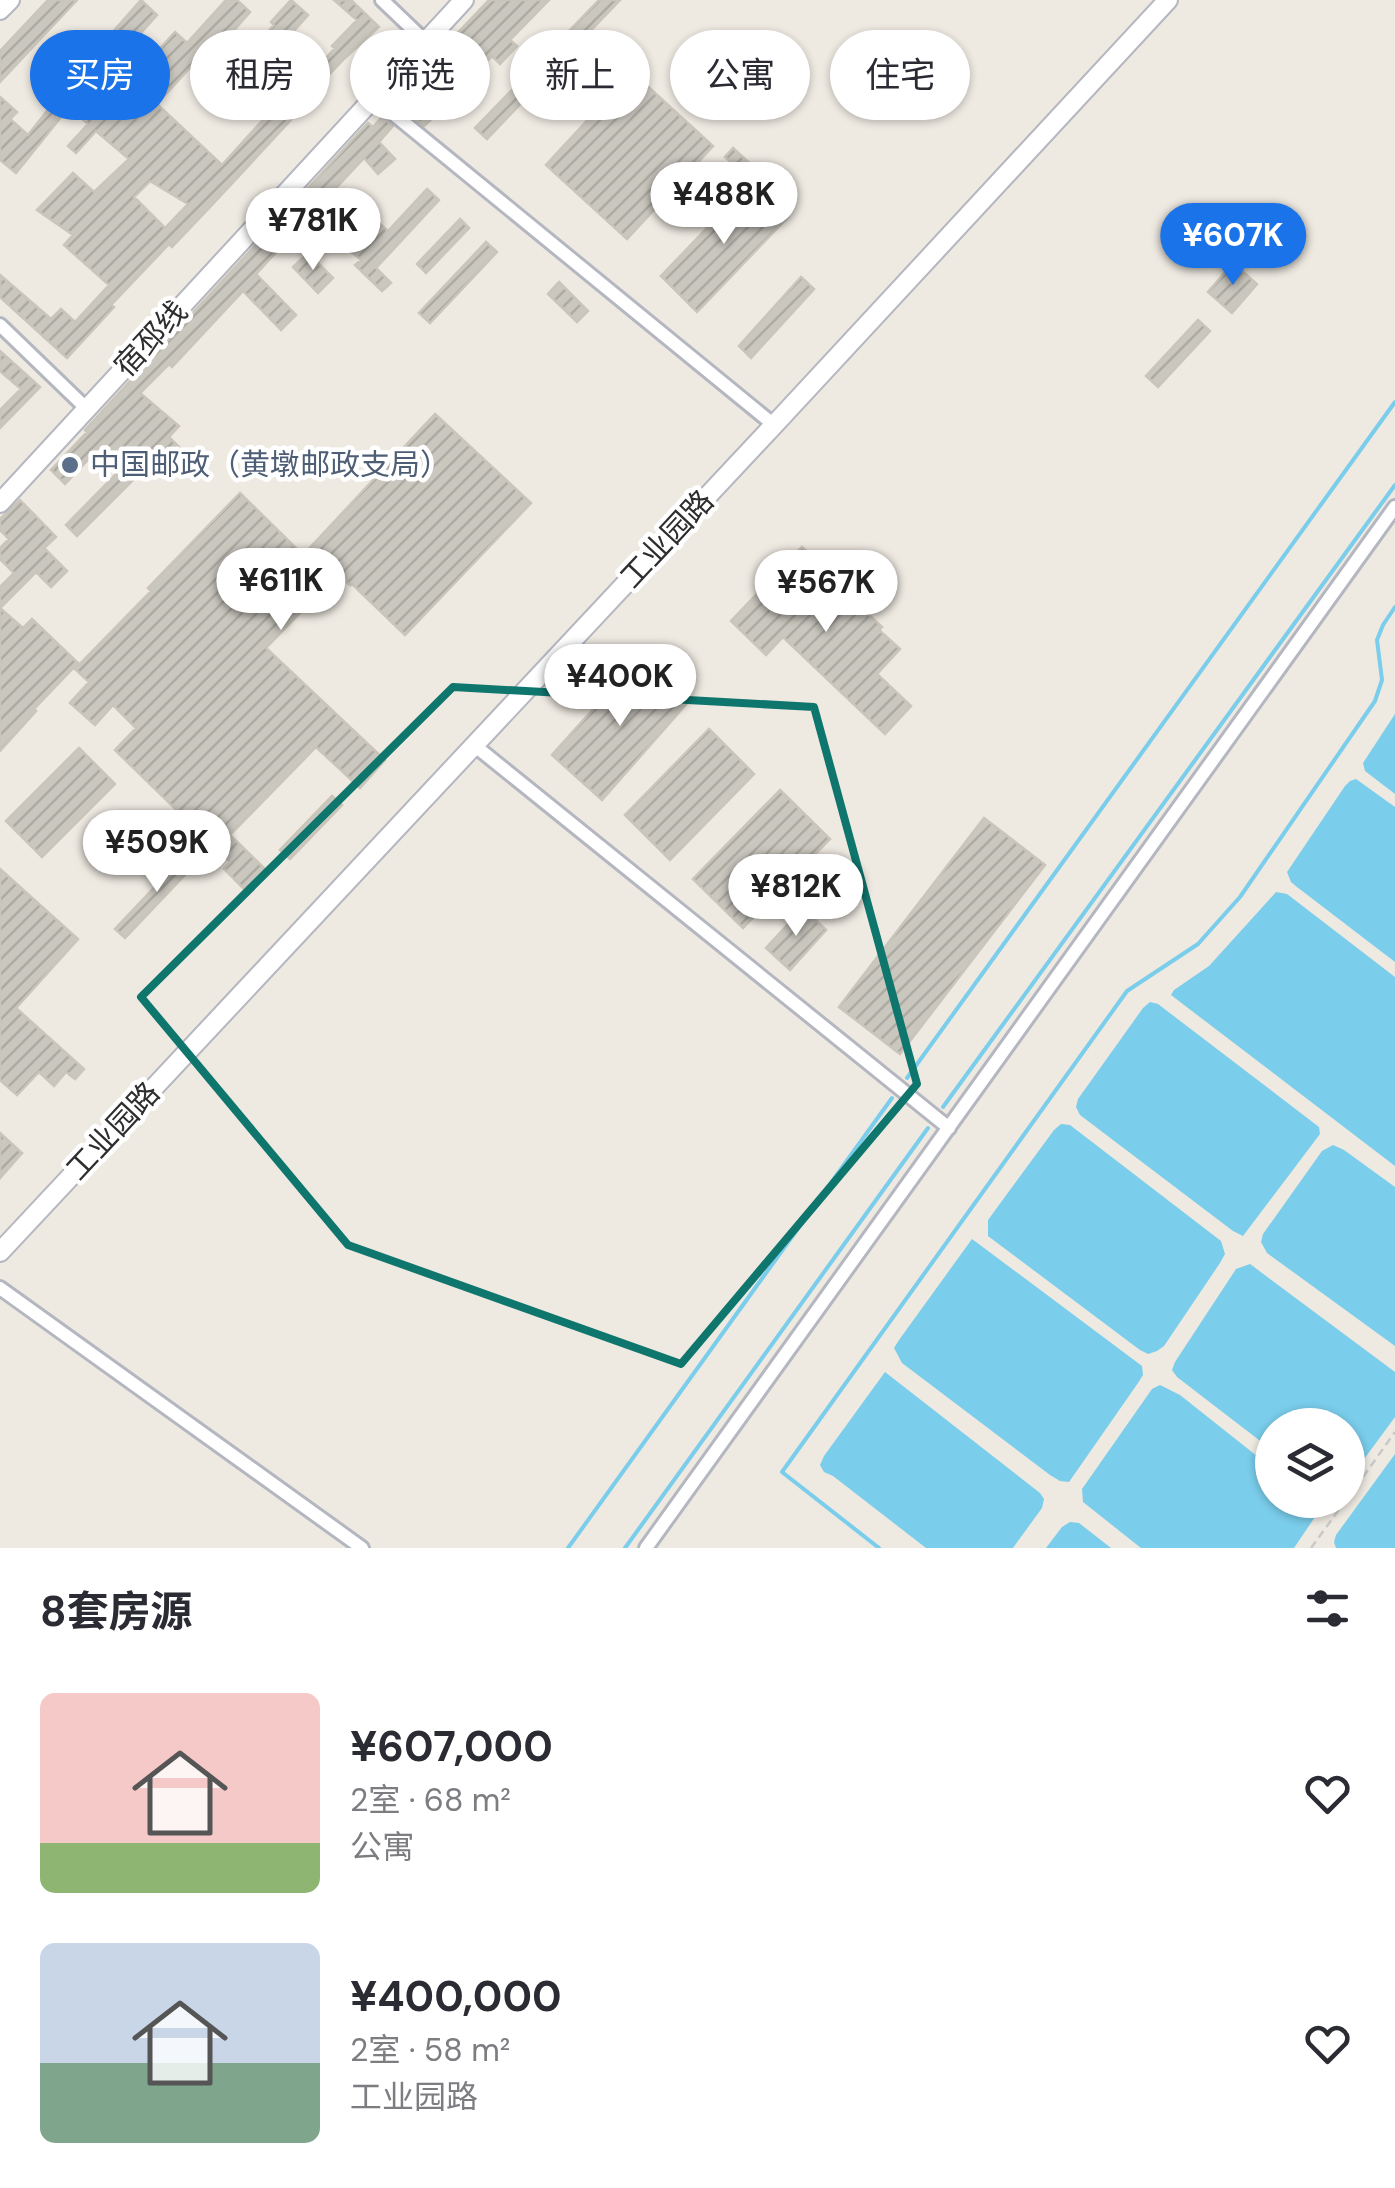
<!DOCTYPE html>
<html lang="zh">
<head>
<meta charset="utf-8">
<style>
	body { margin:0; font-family:"DM Sans","Noto Sans SC",sans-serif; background:#f2f2f3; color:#2b2b33; height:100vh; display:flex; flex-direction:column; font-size:38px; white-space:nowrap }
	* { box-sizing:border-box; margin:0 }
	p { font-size:32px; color:#7c7c81 }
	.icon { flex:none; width:55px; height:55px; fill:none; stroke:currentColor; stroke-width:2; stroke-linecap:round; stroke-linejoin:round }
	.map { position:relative; height:1548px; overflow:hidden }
	.panel { display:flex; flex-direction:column; background:#fff; flex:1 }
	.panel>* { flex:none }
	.hud { position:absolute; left:30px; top:30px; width:1335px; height:90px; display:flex; gap:20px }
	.controls { position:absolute; left:1255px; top:1408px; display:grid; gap:20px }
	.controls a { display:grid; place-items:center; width:110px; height:110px; border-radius:50%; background:#fff; box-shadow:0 2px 8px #0004; font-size:50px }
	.price { position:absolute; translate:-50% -85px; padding:0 22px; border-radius:35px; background:#fff; color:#222; font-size:32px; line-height:65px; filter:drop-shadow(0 2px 5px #0008) }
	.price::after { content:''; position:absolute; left:50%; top:60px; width:30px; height:22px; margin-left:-15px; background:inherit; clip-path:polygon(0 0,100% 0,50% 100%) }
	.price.on { background:#1a73e8; color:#fff }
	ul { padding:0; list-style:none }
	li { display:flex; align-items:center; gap:30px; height:250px; padding:0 40px }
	li span { display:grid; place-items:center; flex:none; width:280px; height:200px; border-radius:15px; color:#555 }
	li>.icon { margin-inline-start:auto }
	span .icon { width:120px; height:120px; fill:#fffc; stroke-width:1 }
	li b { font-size:42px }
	h2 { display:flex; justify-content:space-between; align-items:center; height:120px; padding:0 40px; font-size:42px }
	.pill { padding:0 35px; border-radius:45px; background:#fff; box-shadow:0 2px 8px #0004; font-size:35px; line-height:90px }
	.pill.on { background:#1a73e8; color:#fff }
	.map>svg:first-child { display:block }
</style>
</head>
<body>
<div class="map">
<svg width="1395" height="1548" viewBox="0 0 1395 1548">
	<defs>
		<pattern id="building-hatch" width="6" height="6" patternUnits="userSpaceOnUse" patternTransform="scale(2.5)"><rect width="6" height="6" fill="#cac7bf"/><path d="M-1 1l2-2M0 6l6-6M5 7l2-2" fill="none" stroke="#aeaba4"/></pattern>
	</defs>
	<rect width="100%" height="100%" fill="#eee9e1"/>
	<!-- water -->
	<path fill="#7acdeb" d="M 1395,714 L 1395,794 L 1365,771 L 1363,763 Z
		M 1356,779 L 1395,807 L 1395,962 L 1297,887 L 1291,882 L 1287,872 L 1345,786 L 1350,781 Z
		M 1276,892 L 1287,894 L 1395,977 L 1395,1166 L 1171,995 L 1174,990 L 1209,966 Z
		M 1150,1002 L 1158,1004 L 1319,1127 L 1320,1134 L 1243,1236 L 1233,1231 L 1080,1115 L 1076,1107 L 1078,1099 L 1143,1008 Z
		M 1061,1124 L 1070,1125 L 1221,1241 L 1225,1254 L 1220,1263 L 1164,1346 L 1157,1351 L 1148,1354 L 1140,1350 L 988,1236 L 988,1220 L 1054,1130 Z
		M 1333,1145 L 1344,1150 L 1395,1187 L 1395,1346 L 1267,1253 L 1261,1242 L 1263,1234 L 1322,1151 Z
		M 972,1239 L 1142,1366 L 1143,1375 L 1138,1383 L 1069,1482 L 1060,1481 L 1050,1475 L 902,1363 L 894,1348 L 899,1340 Z
		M 1250,1264 L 1395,1372 L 1395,1417 L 1348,1481 L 1348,1425 L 1272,1425 L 1272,1450 L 1177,1377 L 1172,1370 L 1175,1362 L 1236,1269 Z
		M 885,1372 L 1040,1493 L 1044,1499 L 1042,1508 L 1013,1548 L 926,1548 L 833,1476 L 824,1472 L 820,1465 L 824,1456 Z
		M 1160,1385 L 1180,1395 L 1272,1468 L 1272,1500 L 1314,1500 L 1321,1508 L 1294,1548 L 1141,1548 L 1083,1502 L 1082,1489 L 1152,1389 Z
		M 1395,1454 L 1395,1548 L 1336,1548 L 1334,1542 L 1336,1535 Z
		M 1070,1522 L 1079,1523 L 1111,1548 L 1046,1548 L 1062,1527 Z"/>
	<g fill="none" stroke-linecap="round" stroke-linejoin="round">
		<!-- stream -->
		<path stroke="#7acdeb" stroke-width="4" d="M 907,1078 L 1395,402
			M 943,1107 L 1395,485
			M 568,1548 L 892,1098
			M 625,1548 L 928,1128
			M 879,1548 L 782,1472 L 1127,991 L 1198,944 L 1240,897 L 1375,701 L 1382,680 L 1377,640 L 1383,625 L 1395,607"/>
	</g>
	<!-- building -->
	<path fill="url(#building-hatch)" stroke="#cac5ba" stroke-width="2.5" fill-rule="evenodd" d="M 48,0 L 77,0 L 0,82 L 0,51 Z
		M 141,0 L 157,15 L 120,56 L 104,42 Z
		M 226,0 L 237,0 L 250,12 L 212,55 L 206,50 L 157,104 L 222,165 L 270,112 L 266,108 L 309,63 L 315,70 L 335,48 L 332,46 L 357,20 L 334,0 L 351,0 L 379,27 L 345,58 L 325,79 L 327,81 L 212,205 L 172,247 L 169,244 L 111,305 L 114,307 L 67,358 L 0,297 L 0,275 L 51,319 L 61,309 L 75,322 L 109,285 L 64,245 L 73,235 L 37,210 L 73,173 L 94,192 L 129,159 L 96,131 L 76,153 L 68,146 L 88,124 L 72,110 L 80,101 L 98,116 L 175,32 L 187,43 ZM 150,181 L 188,204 L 165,228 L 134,197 Z
		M 291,0 L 308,15 L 284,42 L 290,48 L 264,75 L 245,57 L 274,25 L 271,22 Z
		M 489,0 L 549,0 L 510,40 L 517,46 L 500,64 L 492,56 L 473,76 L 483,86 L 467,103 L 460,96 L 443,114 L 440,111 L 424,126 L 391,99 L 427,63 L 430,66 L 450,46 L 447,44 Z
		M 599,0 L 620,0 L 487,139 L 475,128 Z
		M 632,72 L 713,146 L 627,239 L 546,165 Z
		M 62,92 L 74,101 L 16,173 L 0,160 L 0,97 L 17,112 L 10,119 L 28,135 Z
		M 382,117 L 393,126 L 379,142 L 395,159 L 378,174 L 364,158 L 256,274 L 296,315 L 281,330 L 243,291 L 172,367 L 169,364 L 140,393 L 179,426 L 169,437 L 184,452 L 167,471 L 155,461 L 138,479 L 136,477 L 77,536 L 66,525 L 124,466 L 102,445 L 65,484 L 51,470 L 87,432 L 85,430 L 368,123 L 373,127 Z
		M 733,148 L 756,169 L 748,178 L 725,157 Z
		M 752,181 L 788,217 L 697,312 L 661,276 Z
		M 427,189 L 439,200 L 376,268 L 391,283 L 382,291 L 355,265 L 361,260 L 328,232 L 354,201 L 388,231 Z
		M 460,219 L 469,228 L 426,273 L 417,264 Z
		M 486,242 L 497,252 L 430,323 L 419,313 Z
		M 308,253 L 333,278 L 318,293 L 293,267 Z
		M 1233,263 L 1257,284 L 1232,313 L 1208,292 Z
		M 801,277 L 814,289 L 751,358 L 739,346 Z
		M 559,282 L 588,311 L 577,322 L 548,294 Z
		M 1198,320 L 1210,331 L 1158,387 L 1146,376 Z
		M 0,351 L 40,387 L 0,428 L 0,410 L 21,389 L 0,371 Z
		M 435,414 L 531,503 L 405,635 L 351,583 L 350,585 L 338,574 L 266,648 L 385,760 L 360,788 L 316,747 L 230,835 L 265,869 L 245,890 L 224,869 L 230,862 L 115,750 L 136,728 L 113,705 L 95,725 L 70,703 L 89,682 L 75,669 L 151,591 L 148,588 L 240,493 L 303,555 Z
		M 20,500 L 56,537 L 44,548 L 67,571 L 51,587 L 36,572 L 0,608 L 23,628 L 32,619 L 78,663 L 34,709 L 36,711 L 0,751 L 0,587 L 14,573 L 0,559 L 0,548 L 9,539 L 0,530 L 0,519 Z
		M 802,547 L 837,581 L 835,583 L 882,627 L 879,630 L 900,649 L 877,674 L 911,706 L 885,734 L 783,637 L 766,655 L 731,621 Z
		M 639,658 L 688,702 L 602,800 L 552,755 Z
		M 709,729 L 754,774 L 670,860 L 625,815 Z
		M 79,748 L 115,784 L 42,857 L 6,821 Z
		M 780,790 L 830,839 L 743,928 L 693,879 Z
		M 332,796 L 342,805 L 290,859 L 280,850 Z
		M 984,818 L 1045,865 L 900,1054 L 839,1007 Z
		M 188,852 L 198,861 L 125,938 L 115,929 Z
		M 0,869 L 78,939 L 16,1008 L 84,1069 L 75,1079 L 66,1072 L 54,1086 L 39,1072 L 17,1095 L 0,1080 Z
		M 803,908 L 826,930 L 790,970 L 766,948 Z
		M 0,1133 L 22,1153 L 0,1178 Z"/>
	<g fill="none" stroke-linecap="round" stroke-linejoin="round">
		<defs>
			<path id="street" d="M 382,0 L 426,42
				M 374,98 L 774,425
				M 0,325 L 87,409
				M 474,745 L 949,1128
				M 0,1288 L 362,1548
				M 646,1548 L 1395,507"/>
			<path id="secondary" d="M 0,10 L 10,0
				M 0,503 L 464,0
				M 0,1252 L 774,425 L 1168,0"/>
		</defs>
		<!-- street casing -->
		<use href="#street" stroke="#b4b7c0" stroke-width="18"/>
		<!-- secondary casing -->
		<use href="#secondary" stroke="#b4b7c0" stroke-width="22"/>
		<!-- path -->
		<path stroke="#c9c9c9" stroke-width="2.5" stroke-dasharray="8 5" stroke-linecap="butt" d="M 1348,1498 L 1395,1432
			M 1311,1548 L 1346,1500"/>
		<!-- street -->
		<use href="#street" stroke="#fff" stroke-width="12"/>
		<!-- secondary -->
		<use href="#secondary" stroke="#fff" stroke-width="18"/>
	</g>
	<!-- marked area -->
	<path fill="none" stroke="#0f766e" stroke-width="8" stroke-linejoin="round" d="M 453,687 L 814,707 L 917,1084 L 681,1364 L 348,1245 L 141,997 Z"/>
	<!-- markers -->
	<circle fill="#5c6f8a" stroke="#fff" stroke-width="4" cx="70" cy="465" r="10"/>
	<g text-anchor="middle" stroke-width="9" stroke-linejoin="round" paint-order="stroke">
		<!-- street labels -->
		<g font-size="30" fill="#2e2e2e" stroke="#fff">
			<text transform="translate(151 339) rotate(-47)" y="10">宿邳线</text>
			<text transform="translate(667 539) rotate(-47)" y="10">工业园路</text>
			<text transform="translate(113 1131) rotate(-47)" y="10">工业园路</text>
		</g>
		<!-- service labels -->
		<g font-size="30" fill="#4e5e75" stroke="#fff" text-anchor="start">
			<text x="90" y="475">中国邮政（黄墩邮政支局）</text>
		</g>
	</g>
</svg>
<div class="controls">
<a><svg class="icon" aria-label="layers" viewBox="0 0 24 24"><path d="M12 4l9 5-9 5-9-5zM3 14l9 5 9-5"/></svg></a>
</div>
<b class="price" style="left:724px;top:247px">¥488K</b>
<b class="price" style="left:313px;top:273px">¥781K</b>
<b class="price on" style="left:1233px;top:288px">¥607K</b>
<b class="price" style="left:281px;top:633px">¥611K</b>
<b class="price" style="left:826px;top:635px">¥567K</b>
<b class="price" style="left:620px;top:729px">¥400K</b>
<b class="price" style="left:157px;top:895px">¥509K</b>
<b class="price" style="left:796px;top:939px">¥812K</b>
<div class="hud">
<a class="pill on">买房</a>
<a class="pill">租房</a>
<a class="pill">筛选</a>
<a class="pill">新上</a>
<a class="pill">公寓</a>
<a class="pill">住宅</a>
</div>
</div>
<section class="panel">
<h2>8套房源<svg class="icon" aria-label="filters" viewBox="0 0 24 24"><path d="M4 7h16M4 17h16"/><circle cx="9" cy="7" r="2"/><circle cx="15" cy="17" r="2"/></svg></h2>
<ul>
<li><span style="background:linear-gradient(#f6c9c9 75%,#8fb573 0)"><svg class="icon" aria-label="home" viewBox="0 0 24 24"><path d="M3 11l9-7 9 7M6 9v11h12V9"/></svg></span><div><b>¥607,000</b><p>2室 · 68 m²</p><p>公寓</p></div><svg class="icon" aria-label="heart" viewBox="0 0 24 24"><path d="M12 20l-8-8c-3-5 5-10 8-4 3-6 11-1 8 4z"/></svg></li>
<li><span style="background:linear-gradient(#c9d6e8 60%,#7fa58c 0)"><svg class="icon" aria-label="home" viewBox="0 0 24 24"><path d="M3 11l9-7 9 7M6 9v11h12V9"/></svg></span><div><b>¥400,000</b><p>2室 · 58 m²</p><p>工业园路</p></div><svg class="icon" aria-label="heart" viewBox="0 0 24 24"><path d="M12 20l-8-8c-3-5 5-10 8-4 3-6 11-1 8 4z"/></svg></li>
</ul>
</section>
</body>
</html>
